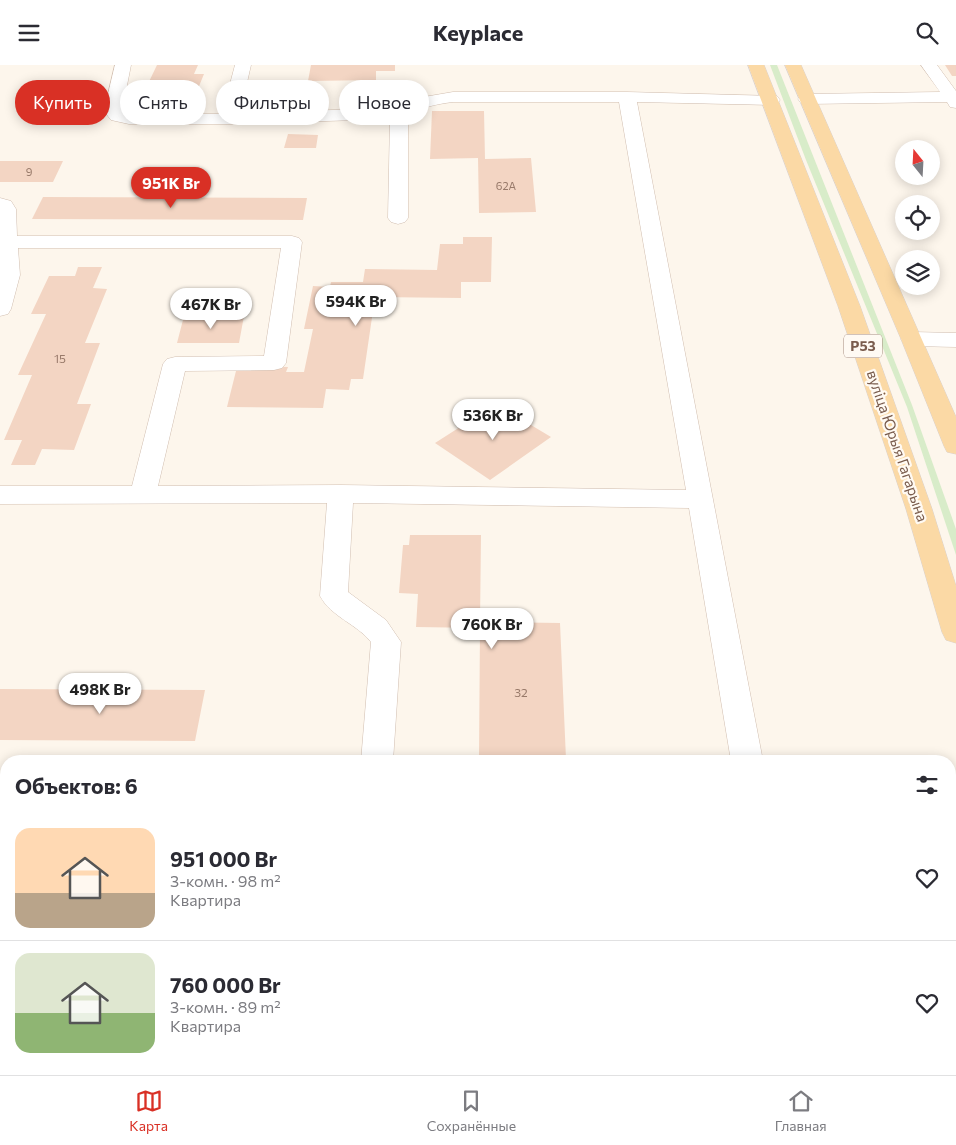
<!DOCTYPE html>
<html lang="ru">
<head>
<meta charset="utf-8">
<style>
	body { margin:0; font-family:Commissioner,sans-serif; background:#f2f2f3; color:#2b2b33; height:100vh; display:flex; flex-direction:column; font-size:19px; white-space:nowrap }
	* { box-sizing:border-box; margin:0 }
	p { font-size:16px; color:#7c7c81 }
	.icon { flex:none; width:28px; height:28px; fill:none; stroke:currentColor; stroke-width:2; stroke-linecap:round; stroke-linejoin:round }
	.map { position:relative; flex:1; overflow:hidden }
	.details { position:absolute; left:0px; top:690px; width:956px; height:320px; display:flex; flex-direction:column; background:#fff; border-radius:20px 20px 0 0; box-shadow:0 2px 12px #0003 }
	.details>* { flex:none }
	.guide { position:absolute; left:15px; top:15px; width:500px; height:45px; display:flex; gap:10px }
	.needle { width:32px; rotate:342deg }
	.tools { position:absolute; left:895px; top:75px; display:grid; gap:10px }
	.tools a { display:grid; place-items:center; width:45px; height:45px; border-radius:50%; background:#fff; box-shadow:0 2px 12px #0003; font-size:25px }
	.price { position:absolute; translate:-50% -42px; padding:0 11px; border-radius:18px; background:#fff; color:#222; font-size:16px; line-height:32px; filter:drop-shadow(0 1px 2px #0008) }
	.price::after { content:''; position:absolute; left:50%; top:30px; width:15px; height:11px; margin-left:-8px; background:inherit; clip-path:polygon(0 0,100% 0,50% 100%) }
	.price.active { background:#d93025; color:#fff }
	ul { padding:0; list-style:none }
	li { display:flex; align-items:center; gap:15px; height:125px; padding:0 15px }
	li+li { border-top:1px solid #e1e1e2 }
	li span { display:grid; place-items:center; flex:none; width:140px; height:100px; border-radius:15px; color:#555 }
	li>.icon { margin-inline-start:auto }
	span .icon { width:60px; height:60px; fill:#fffc; stroke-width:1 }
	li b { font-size:21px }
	h2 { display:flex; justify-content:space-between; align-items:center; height:60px; padding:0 15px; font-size:21px }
	.chip { padding:0 18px; border-radius:22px; background:#fff; box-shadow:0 2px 12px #0003; font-size:18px; line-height:45px }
	.chip.active { background:#d93025; color:#fff }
	header { display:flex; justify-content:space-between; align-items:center; height:65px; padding:0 15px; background:#fff; font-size:22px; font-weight:700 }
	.dock { display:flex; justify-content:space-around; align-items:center; height:70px; border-top:1px solid #e1e1e2; background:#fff; font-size:14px; color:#7c7c81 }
	.dock a { display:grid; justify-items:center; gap:2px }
	.dock .active { color:#d93025 }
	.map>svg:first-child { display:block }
</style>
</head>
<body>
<header><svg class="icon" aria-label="menu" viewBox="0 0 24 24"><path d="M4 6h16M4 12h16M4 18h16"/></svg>Keyplace<svg class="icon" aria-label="search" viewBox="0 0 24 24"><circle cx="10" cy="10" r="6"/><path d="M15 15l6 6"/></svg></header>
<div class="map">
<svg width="956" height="1010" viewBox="0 0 956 1010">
	<rect width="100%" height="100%" fill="#fdf6ec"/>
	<!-- green -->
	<path fill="#d8ecc9" d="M 770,0 L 777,0 L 912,340 L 956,464 L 956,490 L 907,342 L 806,95 Z"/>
	<!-- building -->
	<path fill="#f3d5c3" d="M 157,0 L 198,0 L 194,9 L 204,9 L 195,31 L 173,30 L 170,38 L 153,38 L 158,26 L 145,25 Z
		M 311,0 L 395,0 L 395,6 L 376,6 L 376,15 L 308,16 Z
		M 945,0 L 956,0 L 956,11 L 952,11 Z
		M 432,46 L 484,46 L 485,94 L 531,93 L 536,147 L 479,148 L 478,93 L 430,94 Z
		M 288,69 L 318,70 L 316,83 L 284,83 Z
		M 0,96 L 63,96 L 53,117 L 0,117 Z
		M 43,132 L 307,133 L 303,155 L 32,154 Z
		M 463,172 L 492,172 L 491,217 L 461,217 L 461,233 L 375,232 L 363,314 L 351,314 L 349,325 L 326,324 L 323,343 L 227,342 L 236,306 L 251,306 L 252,301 L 288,302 L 286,307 L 304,307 L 313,264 L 304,264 L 313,221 L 330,222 L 331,217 L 363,217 L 365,204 L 437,205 L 440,179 L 463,179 Z
		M 78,202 L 102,202 L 93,223 L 107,224 L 85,278 L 100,278 L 77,339 L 91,339 L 74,385 L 42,384 L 35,400 L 11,400 L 22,375 L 4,375 L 32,310 L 18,310 L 46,249 L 31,249 L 49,211 L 75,211 Z
		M 184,251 L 244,251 L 239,278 L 177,278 Z
		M 496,339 L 551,372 L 490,415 L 435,378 Z
		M 410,470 L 481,470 L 480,557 L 560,558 L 566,694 L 479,693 L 480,563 L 416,562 L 418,529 L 399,528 L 403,480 L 409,480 Z
		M 0,624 L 205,625 L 195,676 L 0,675 Z
		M 202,1004 L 298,1004 L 297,1010 L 201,1010 Z"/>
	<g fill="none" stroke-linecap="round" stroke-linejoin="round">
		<defs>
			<path id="minor" d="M 115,0 L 131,0 L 122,46 L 129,49 L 222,49 L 235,0 L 251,0 L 240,48 L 395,43 L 418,33 L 453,27 L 627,27 L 777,31 L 780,35 L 777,39 L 771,40 L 637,37 L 763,696 L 731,696 L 689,443 L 353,438 L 348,527 L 386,555 L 401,577 L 393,696 L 361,696 L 371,577 C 357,559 331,552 320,531 L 327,438 L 0,439 L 0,421 L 132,421 L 163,299 L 167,294 L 175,292 L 264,291 L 281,183 L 18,183 L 20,210 L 11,244 L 8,249 L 0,251 L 0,133 L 11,136 L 16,144 L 17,171 L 292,171 L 299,173 L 302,177 L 286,298 L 282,303 L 274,305 L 185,306 L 158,421 L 341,420 L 686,425 L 619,37 L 453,37 C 437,39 422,42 408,50 L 408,153 L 405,157 L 398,159 L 391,157 L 388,153 L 390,54 L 230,59 L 129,59 L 111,55 L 104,46 Z
				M 921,0 L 937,0 L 956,26 L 956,43 L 950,42 L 947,37 L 807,39 L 801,38 L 798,34 L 801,30 L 807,29 L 940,27 Z
				M 912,267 L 956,268 L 956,282 L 912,281 L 904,279 L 901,274 L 904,269 Z
				M 0,713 L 6,713 L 6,741 L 0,741 Z
				M 0,857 L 6,857 L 6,891 L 0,891 Z
				M 58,1004 L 125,1004 L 123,1010 L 56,1010 Z
				M 387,1004 L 425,1004 L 425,1010 L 387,1010 Z
				M 772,1004 L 810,1004 L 811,1010 L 773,1010 Z"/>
			<path id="major" d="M 748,0 L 764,0 L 860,241 L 932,444 L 956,521 L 956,578 L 946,575 L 942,567 L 906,444 L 838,241 Z
				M 785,0 L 801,0 L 956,352 L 956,389 L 947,387 L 944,381 L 901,274 Z"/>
		</defs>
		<!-- minor casing -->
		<use href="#minor" stroke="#d1beb0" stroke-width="1"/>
		<!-- major casing -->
		<use href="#major" stroke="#dad1cd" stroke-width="1"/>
		<!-- minor -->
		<use href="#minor" fill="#fff" fill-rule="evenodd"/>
		<!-- major -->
		<use href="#major" fill="#fbd9a5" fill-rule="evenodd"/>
	</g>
	<g text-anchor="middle" stroke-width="4.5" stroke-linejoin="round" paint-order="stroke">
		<!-- far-number labels -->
		<g font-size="11" fill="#987a6a">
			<text x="29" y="111">9</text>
			<text x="506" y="125">62А</text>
		</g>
		<!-- number labels -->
		<g font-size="12" fill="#987a6a">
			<text x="60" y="298">15</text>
			<text x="521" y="632">32</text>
		</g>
		<!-- shield labels -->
		<rect fill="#fffaf3" stroke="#a28b7f" stroke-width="1" x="844" y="269.5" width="38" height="23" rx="4"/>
		<g font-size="14" font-weight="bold" fill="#7a5c4d">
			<text x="863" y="286">Р53</text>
		</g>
		<!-- street labels -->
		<g font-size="15" fill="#7a5c4d" stroke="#fffaf3">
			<text transform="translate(897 381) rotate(71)" y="5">вуліца Юрыя Гагарына</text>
		</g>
	</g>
</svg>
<div class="tools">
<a><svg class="needle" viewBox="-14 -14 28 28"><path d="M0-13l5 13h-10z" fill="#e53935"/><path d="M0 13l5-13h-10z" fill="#7c7c81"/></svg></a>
<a><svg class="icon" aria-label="locate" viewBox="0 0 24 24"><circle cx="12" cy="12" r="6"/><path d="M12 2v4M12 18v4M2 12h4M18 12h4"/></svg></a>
<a><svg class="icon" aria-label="layers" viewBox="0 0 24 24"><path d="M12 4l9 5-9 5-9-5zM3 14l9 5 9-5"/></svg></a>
</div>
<b class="price active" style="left:171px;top:144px">951K Br</b>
<b class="price" style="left:356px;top:262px">594K Br</b>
<b class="price" style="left:211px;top:265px">467K Br</b>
<b class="price" style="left:493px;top:376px">536K Br</b>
<b class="price" style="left:492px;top:585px">760K Br</b>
<b class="price" style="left:100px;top:650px">498K Br</b>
<div class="guide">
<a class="chip active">Купить</a>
<a class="chip">Снять</a>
<a class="chip">Фильтры</a>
<a class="chip">Новое</a>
</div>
<section class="details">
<h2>Объектов: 6<svg class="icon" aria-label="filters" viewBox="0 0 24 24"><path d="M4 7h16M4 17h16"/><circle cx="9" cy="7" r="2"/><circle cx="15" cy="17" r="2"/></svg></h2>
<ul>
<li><span style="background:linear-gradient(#ffd9b3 65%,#b9a48a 0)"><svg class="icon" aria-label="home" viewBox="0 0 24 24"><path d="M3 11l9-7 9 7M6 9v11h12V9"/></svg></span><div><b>951 000 Br</b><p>3-комн. · 98 m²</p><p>Квартира</p></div><svg class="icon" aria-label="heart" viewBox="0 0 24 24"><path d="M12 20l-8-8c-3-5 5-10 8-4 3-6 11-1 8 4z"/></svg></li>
<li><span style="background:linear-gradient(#dfe7d0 60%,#8fb573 0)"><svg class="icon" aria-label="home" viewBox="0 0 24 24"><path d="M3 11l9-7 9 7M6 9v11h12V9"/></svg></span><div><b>760 000 Br</b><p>3-комн. · 89 m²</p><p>Квартира</p></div><svg class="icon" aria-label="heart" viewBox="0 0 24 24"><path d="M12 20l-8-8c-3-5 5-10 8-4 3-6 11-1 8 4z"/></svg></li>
</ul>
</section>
</div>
<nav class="dock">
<a class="active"><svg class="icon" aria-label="map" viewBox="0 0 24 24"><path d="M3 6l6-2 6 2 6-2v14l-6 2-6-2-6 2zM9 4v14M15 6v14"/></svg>Карта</a>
<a><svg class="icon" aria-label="saved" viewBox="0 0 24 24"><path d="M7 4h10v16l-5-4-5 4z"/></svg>Сохранённые</a>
<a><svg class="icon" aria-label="home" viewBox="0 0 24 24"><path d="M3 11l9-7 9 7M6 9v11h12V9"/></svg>Главная</a>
</nav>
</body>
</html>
